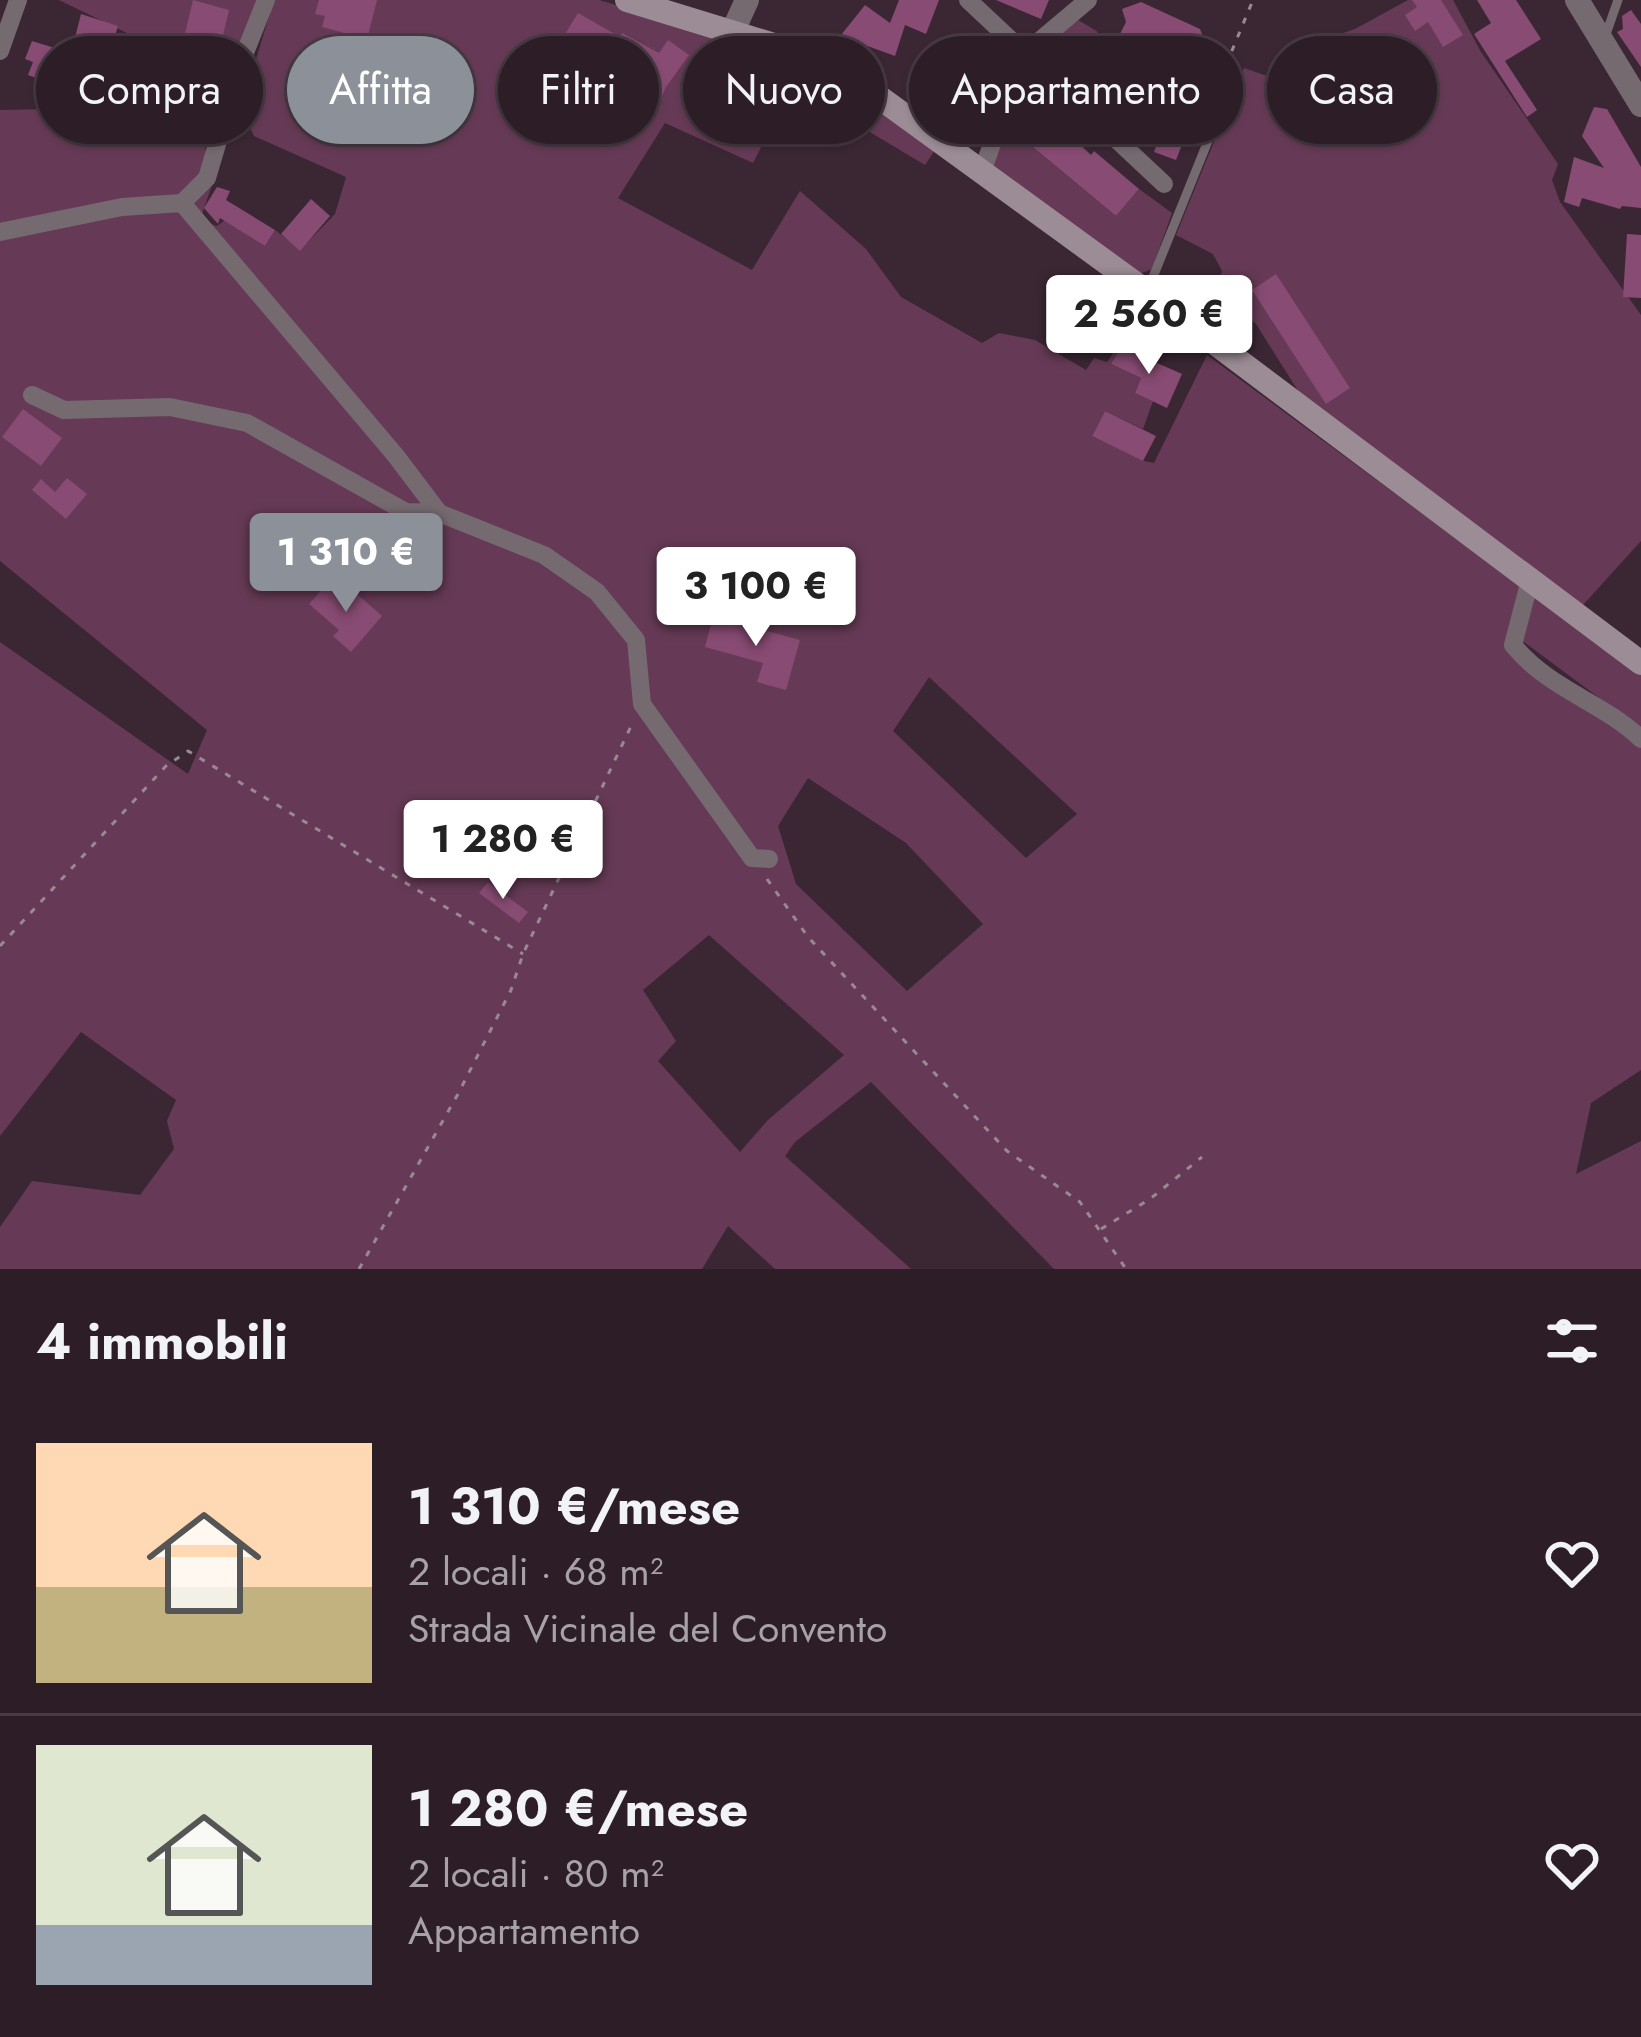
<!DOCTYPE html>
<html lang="it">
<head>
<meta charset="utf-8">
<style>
	body { margin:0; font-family:Jost,sans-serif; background:#382a33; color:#f1f3f6; height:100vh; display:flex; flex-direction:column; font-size:45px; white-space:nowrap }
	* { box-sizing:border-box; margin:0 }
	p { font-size:39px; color:#a6a2a7 }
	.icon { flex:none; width:66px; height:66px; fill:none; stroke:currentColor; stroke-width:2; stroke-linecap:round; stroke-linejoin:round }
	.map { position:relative; height:1269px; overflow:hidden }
	.panel { display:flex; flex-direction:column; background:#2c1d27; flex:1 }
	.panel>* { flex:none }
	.banner { position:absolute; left:36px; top:36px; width:1569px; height:108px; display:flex; gap:24px }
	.price { position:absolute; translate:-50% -102px; padding:0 27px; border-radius:12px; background:#fff; color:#222; font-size:39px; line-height:78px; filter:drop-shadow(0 3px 6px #0008) }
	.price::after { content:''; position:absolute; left:50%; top:72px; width:36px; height:27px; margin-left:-18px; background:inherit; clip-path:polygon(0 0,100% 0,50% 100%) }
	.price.on { background:#8c9099; color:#fff }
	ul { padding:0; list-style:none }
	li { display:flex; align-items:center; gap:36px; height:300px; padding:0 36px }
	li+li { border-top:3px solid #483b44 }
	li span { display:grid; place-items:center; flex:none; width:336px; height:240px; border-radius:0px; color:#555 }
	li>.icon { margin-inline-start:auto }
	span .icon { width:144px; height:144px; fill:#fffc; stroke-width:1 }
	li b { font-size:51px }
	h2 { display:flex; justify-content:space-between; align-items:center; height:144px; padding:0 36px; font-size:51px }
	.tag { padding:0 42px; border-radius:54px; background:#2c1d27; box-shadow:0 3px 9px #0004,0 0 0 3px #483b44; font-size:42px; line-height:108px }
	.tag.on { background:#8c9099; color:#fff }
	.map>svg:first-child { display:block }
</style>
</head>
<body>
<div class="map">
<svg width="1641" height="1269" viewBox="0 0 1641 1269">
	<rect width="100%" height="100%" fill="#3b2734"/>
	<!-- green -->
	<path fill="#663a56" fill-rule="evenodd" d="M 59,0 L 265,0 L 227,119 L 203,135 L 212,185 L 200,220 L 217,226 L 225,220 L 265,246 L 275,230 L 300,250 L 335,214 L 346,177 L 254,136 L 241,109 L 274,0 L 599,0 L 802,60 L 937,147 L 925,165 L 793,86 L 753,163 L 665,123 L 618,198 L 752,270 L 800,191 L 866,249 L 901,297 L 982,343 L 999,333 L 1035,340 L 1086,370 L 1094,358 L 1107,362 L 1134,322 L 1158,340 L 1155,362 L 1121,347 L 1111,364 L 1141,378 L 1135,393 L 1153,401 L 1143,429 L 1105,411 L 1092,436 L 1144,461 L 1154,463 L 1207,355 L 1641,675 L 1641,729 L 1524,642 L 1511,654 L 1641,745 L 1641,1070 L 1591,1103 L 1576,1174 L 1641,1141 L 1641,1269 L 1054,1269 L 871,1082 L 795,1142 L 785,1156 L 911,1269 L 775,1269 L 728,1226 L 702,1269 L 0,1269 L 0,1227 L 32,1181 L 140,1195 L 174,1149 L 167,1121 L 176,1100 L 81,1032 L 0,1136 L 0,642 L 188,774 L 207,730 L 0,561 L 0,110 L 108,108 L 129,34 ZM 929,677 L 1077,814 L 1026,858 L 893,731 ZM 808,778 L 906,843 L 983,924 L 907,991 L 796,884 L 778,826 ZM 709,935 L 844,1055 L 768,1120 L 740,1152 L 658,1061 L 676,1041 L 643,990 Z
		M 1408,0 L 1453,0 L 1481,52 L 1558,164 L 1552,180 L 1560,202 L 1641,315 L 1641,541 L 1582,606 L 1302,397 L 1256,324 L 1215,293 L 1222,271 L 1213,254 L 1176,235 L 1244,68 L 1267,76 L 1302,47 L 1355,29 Z
		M 1075,18 L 1098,32 L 1076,73 L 1043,44 Z
		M 1020,71 L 1058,112 L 1029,144 L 1116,216 L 1139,189 L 1172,213 L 1152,269 L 1137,275 L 992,166 Z"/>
	<!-- building -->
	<path fill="#884b73" d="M 193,0 L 229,10 L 219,52 L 183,42 Z
		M 319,0 L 377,0 L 367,39 L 322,27 L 325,16 L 315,14 Z
		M 899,0 L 939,0 L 926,34 L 905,25 L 895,56 L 862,44 L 855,54 L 837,40 L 865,5 L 890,23 Z
		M 996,0 L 1049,0 L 1041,19 Z
		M 1412,0 L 1441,0 L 1463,35 L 1443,47 L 1428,22 L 1415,31 L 1405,15 L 1417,7 Z
		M 1477,0 L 1516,0 L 1541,39 L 1505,61 L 1537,110 L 1527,117 L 1474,34 L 1491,23 Z
		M 1141,2 L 1200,29 L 1207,48 L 1192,54 L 1184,74 L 1161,65 L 1149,39 L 1143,57 L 1116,42 L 1126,22 L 1122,9 Z
		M 1631,10 L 1641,24 L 1641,67 L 1617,32 L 1623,29 L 1622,16 Z
		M 578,13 L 620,37 L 622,33 L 659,53 L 668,40 L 689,55 L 666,87 L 657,108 L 637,97 L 640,92 L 591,64 L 583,76 L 551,57 Z
		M 81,14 L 118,26 L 111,49 L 87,42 L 74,81 L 56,75 L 53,84 L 28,75 L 33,62 L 25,59 L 32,41 L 71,53 Z
		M 976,51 L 1000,61 L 977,123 L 946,114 L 943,123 L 923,109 L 931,88 L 958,100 Z
		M 723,67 L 753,87 L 735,115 L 705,95 Z
		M 1116,71 L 1136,78 L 1134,83 L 1150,89 L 1147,96 L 1162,101 L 1159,107 L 1190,124 L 1176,160 L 1154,152 L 1156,146 L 1129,131 L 1133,122 L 1118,117 L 1121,109 L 1104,103 Z
		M 173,78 L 210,90 L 193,130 L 161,117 Z
		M 1594,107 L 1607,109 L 1641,167 L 1641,208 L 1622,206 L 1620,209 L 1582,198 L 1579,207 L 1564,202 L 1574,157 L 1604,168 L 1582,136 Z
		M 1052,118 L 1091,155 L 1094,151 L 1139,189 L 1116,216 L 1028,143 Z
		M 217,187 L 230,191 L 226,200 L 275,230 L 265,246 L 220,218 L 218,224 L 204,208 Z
		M 311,199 L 330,216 L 300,251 L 281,234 Z
		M 1627,234 L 1641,235 L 1641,298 L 1623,297 Z
		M 1276,274 L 1350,388 L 1326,404 L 1252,290 Z
		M 1121,347 L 1182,374 L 1167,408 L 1135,393 L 1141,378 L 1111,364 Z
		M 23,409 L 62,438 L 41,466 L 2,437 Z
		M 1105,411 L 1156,436 L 1143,461 L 1092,436 Z
		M 67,478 L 87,494 L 66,519 L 32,490 L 41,479 L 55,492 Z
		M 326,585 L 334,593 L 340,587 L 352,598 L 356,593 L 382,616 L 351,652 L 333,636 L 339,630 L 309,604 Z
		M 713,616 L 800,640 L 786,690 L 757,682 L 763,663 L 705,647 Z
		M 488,882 L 528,912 L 519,923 L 479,893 Z"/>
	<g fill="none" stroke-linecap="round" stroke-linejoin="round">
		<!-- path -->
		<path stroke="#998993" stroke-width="3" stroke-dasharray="6 9" stroke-linecap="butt" d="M 1226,65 L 1253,0
			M 1077,79 L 1101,33
			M 767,879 L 808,937 L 1007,1151 L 1080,1202 L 1126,1269
			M 0,946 L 166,766 L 188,751 L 523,954
			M 1101,1229 L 1150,1199 L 1202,1157
			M 359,1269 L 458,1094 L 511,990 L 523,954 L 633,722"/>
		<!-- service -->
		<path stroke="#756a70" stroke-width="9" d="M 1605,37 L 1618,0
			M 1149,287 L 1235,74"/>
		<!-- minor -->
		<path stroke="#756a70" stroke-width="18" d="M 968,0 L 1164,184
			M 0,51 L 18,0
			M 982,172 L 1024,54 L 1088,0
			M 182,203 L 396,456 L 439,513 L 544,555 L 597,592 L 636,640 L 642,704 L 752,858 L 769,859
			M 182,203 L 207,178 L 242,60 L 266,0
			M 0,232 L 122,207 L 182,203
			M 32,395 L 64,410 L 170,407 L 247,423 L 406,512 L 439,513
			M 1530,580 L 1513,645 C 1550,690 1601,701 1641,739"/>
		<!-- tertiary -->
		<path stroke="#756a70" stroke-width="24" d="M 1577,0 L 1641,105
			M 732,33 L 747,0"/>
		<!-- secondary -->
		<path stroke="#9c8c95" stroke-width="24" d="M 627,0 L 803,54 L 857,81 L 1147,292 L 1641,663"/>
	</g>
</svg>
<b class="price" style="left:1149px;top:377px">2 560 €</b>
<b class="price on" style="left:346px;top:615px">1 310 €</b>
<b class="price" style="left:756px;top:649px">3 100 €</b>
<b class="price" style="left:503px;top:902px">1 280 €</b>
<div class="banner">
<a class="tag">Compra</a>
<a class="tag on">Affitta</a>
<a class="tag">Filtri</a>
<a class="tag">Nuovo</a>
<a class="tag">Appartamento</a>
<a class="tag">Casa</a>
</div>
</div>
<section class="panel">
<h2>4 immobili<svg class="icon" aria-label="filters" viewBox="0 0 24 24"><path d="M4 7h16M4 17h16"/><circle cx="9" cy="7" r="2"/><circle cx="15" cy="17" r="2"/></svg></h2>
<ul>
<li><span style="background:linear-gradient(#ffd9b3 60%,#c2b280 0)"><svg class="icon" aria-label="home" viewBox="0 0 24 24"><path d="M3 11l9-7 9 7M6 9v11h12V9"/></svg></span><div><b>1 310 €/mese</b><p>2 locali · 68 m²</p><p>Strada Vicinale del Convento</p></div><svg class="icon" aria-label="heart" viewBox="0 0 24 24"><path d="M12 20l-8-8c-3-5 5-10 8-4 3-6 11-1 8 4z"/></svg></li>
<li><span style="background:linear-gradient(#dfe7d0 75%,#9aa5b1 0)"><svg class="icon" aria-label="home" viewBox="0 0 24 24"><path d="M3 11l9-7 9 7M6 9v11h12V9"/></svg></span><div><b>1 280 €/mese</b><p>2 locali · 80 m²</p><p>Appartamento</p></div><svg class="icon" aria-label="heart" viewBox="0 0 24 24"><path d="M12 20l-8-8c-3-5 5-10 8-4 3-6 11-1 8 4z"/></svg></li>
</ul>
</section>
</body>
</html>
